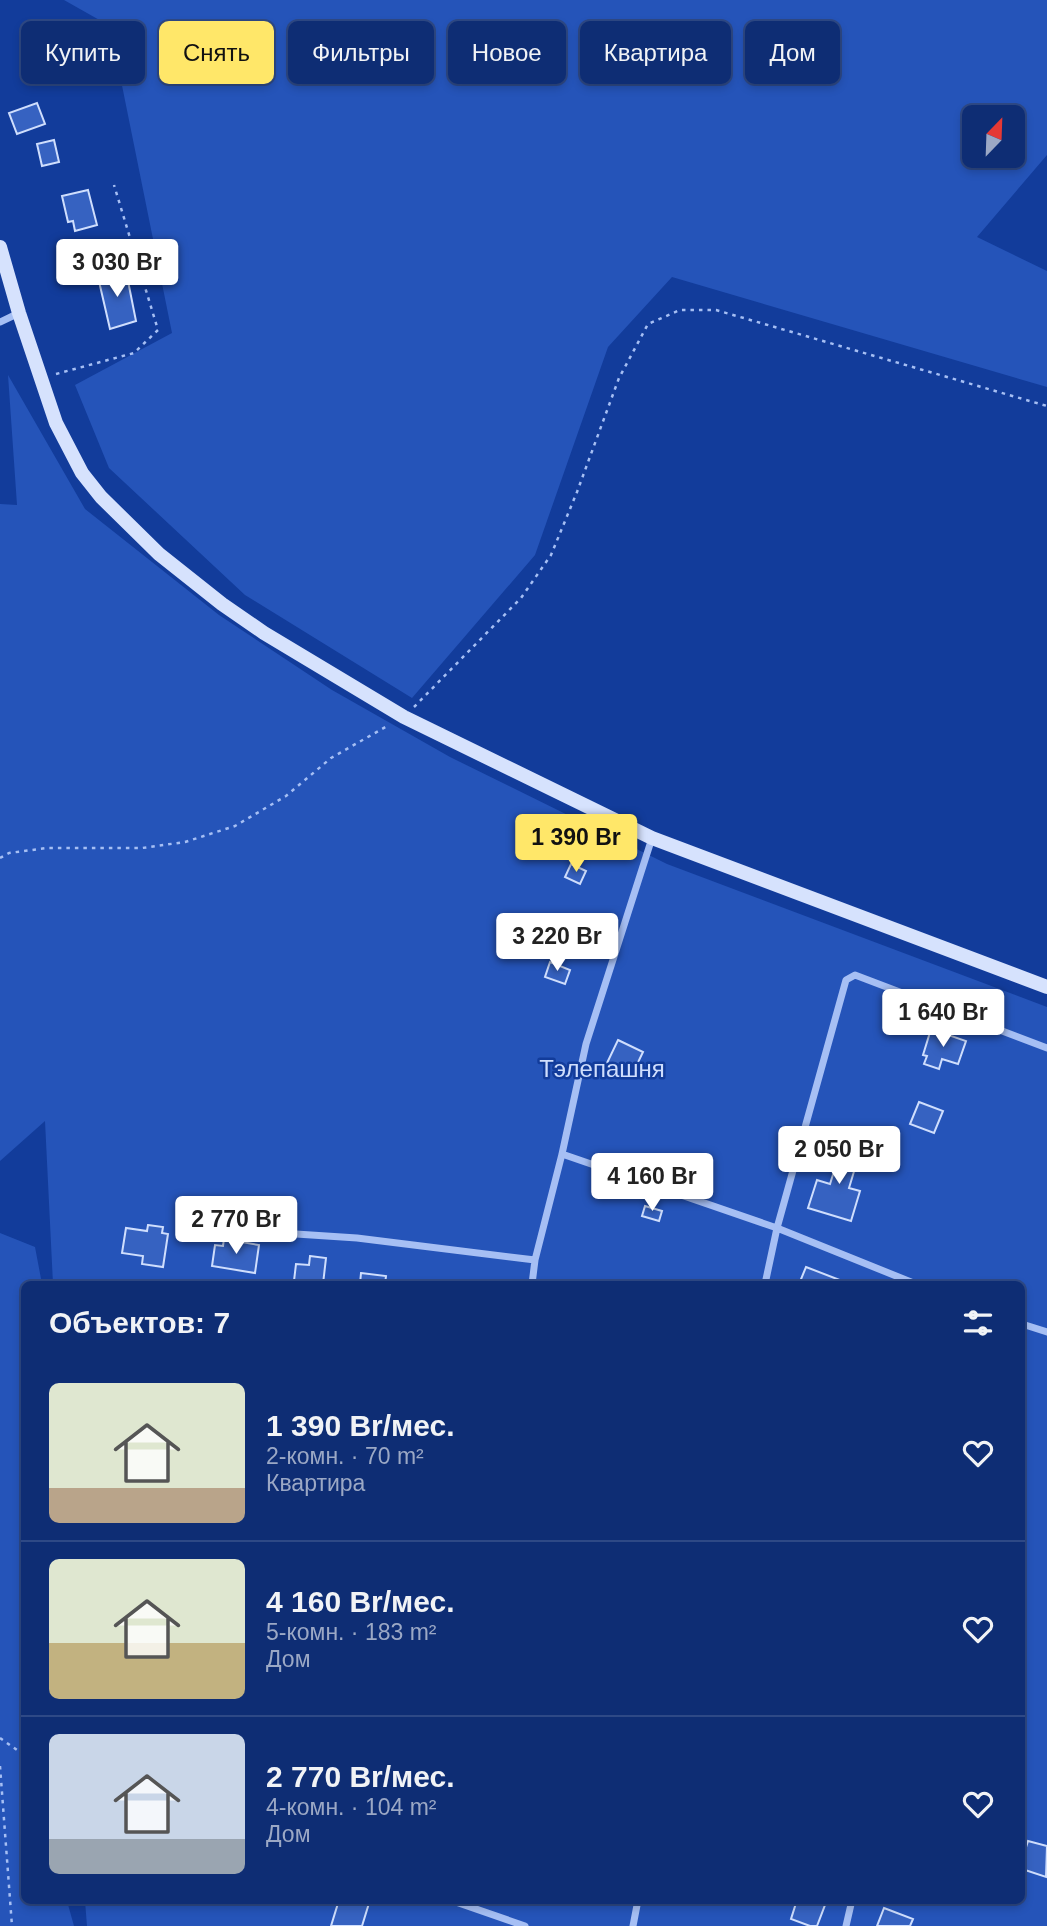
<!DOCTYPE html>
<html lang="ru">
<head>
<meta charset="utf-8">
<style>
	body { margin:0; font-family:Arial,sans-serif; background:#173579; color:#f1f3f6; height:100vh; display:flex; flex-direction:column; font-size:26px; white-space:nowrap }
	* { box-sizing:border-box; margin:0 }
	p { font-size:23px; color:#9ba8c5 }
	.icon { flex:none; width:38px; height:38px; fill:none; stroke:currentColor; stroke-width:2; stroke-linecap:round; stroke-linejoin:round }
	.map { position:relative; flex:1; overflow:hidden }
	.details { position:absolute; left:21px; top:1281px; width:1004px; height:623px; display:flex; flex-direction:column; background:#0e2d74; border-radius:10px; box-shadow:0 4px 10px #0003,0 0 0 2px #2e4986 }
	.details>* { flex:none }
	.hud { position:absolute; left:21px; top:21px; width:1006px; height:63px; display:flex; gap:14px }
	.needle { width:46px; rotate:23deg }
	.controls { position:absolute; left:962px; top:105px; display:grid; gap:14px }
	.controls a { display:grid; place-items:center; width:63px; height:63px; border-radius:10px; background:#0e2d74; box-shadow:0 4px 10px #0003,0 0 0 2px #2e4986; font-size:35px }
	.price { position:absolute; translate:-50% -60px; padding:0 16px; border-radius:7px; background:#fff; color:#222; font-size:23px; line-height:46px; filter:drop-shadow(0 2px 4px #0008) }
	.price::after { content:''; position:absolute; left:50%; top:42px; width:21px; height:16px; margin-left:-10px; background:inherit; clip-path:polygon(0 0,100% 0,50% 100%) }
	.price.active { background:#ffe769; color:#111 }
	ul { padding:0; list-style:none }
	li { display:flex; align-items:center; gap:21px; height:175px; padding:0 28px }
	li+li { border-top:2px solid #2e4986 }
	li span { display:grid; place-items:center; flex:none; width:196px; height:140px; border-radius:10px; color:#555 }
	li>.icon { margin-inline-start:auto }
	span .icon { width:84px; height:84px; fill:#fffc; stroke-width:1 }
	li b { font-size:30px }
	h2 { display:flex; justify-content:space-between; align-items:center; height:84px; padding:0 28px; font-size:30px }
	.chip { padding:0 24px; border-radius:10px; background:#0e2d74; box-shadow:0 4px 10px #0003,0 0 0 2px #2e4986; font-size:24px; line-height:63px }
	.chip.active { background:#ffe769; color:#111 }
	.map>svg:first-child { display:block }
</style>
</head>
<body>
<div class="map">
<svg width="1047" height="1926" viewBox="0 0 1047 1926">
	<rect width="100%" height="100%" fill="#123c9b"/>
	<!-- green -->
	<path fill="#2554b9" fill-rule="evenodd" d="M 64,0 L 1047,0 L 1047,155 L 977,237 L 1047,271 L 1047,387 L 672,277 L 608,347 L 535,555 L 412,698 L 245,595 L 109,468 L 75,385 L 172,333 L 110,26 ZM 1013,117 L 1013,156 L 975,156 L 975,117 Z
		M 8,375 L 85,509 L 219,615 L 332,690 L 450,757 L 667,864 L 1047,1007 L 1047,1926 L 87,1926 L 85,1901 L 1022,1900 L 1022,1284 L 53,1284 L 45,1121 L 0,1161 L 0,504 L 17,505 Z
		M 0,1233 L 35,1247 L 42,1284 L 24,1284 L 24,1900 L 67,1901 L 74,1926 L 0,1926 Z"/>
	<!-- building -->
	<path fill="#3662c1" stroke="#cfdefd" stroke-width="2" d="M 37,103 L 45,124 L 17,134 L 9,113 Z
		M 54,140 L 59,162 L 42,166 L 37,144 Z
		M 88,190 L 97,225 L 75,231 L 73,221 L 68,222 L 62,196 Z
		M 126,271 L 136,321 L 110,329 L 98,277 Z
		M 571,864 L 586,871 L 580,884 L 565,877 Z
		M 550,962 L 570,970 L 565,984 L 545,977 Z
		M 931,1029 L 966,1041 L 958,1064 L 942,1059 L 939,1069 L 924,1064 L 927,1056 L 923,1055 Z
		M 618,1040 L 643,1052 L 632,1075 L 607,1063 Z
		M 919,1102 L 943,1111 L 934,1133 L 910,1124 Z
		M 844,1140 L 862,1145 L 849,1188 L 860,1191 L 851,1221 L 808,1208 L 817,1180 L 830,1184 Z
		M 645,1206 L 662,1211 L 659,1221 L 642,1216 Z
		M 148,1225 L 163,1227 L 162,1233 L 168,1234 L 163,1267 L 142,1264 L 143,1256 L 122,1253 L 126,1228 L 147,1231 Z
		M 224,1239 L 259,1245 L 255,1273 L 212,1266 L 215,1245 L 223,1246 Z
		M 310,1256 L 326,1258 L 323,1284 L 306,1284 L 307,1283 L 294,1281 L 296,1264 L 309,1265 Z
		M 806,1267 L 850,1284 L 799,1284 Z
		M 361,1273 L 386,1276 L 385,1284 L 360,1284 Z
		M 1028,1841 L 1047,1846 L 1046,1877 L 1022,1869 L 1022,1860 Z
		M 339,1900 L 370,1900 L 362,1926 L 331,1926 Z
		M 797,1900 L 812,1900 L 825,1905 L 817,1926 L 810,1926 L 791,1919 Z
		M 884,1908 L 913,1919 L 910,1926 L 877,1926 Z"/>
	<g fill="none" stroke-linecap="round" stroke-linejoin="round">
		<!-- path -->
		<path stroke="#a6bff4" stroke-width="2.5" stroke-dasharray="3.5 5" stroke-linecap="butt" d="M 56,374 L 134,353 L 158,330 L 114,185
			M 414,707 L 521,598 L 551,555 L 577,492 L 619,378 L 648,324 L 680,310 L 716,310 L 1047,406
			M 0,858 L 9,853 L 47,848 L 142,848 L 185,842 L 235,826 L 286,796 L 331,758 L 389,725
			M 0,1738 L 24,1755
			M 0,1766 L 12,1926"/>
		<!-- street -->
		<path stroke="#a6bff4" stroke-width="7" d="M 0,322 L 19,313
			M 562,1154 L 777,1228 L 916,1284
			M 206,1228 L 357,1238 L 535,1260
			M 532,1284 L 535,1260 L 562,1154 L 586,1044 L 652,838
			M 765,1284 L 777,1228 L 846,980 L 855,975 L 1047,1048
			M 1022,1324 L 1047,1332
			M 450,1900 L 525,1926
			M 633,1926 L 638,1900
			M 846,1926 L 852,1900"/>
		<!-- secondary -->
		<path stroke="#d6e2fd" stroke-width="14" d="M 0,247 L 19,313 L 56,423 L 82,473 L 101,497 L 159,554 L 222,604 L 264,633 L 404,717 L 652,838 L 1047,987"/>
	</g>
	<g text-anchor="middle" stroke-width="5" stroke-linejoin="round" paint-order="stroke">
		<!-- park labels -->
		<g font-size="24" fill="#cfdefd" stroke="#123c9b">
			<text x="602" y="1077">Тэлепашня</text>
		</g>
	</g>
</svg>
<div class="controls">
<a><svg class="needle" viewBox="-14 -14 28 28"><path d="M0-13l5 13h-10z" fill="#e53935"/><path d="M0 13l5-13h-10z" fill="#9ba8c5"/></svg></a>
</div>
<b class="price" style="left:117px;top:299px">3 030 Br</b>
<b class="price active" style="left:576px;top:874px">1 390 Br</b>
<b class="price" style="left:557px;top:973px">3 220 Br</b>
<b class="price" style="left:943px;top:1049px">1 640 Br</b>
<b class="price" style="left:839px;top:1186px">2 050 Br</b>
<b class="price" style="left:652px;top:1213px">4 160 Br</b>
<b class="price" style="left:236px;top:1256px">2 770 Br</b>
<div class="hud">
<a class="chip">Купить</a>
<a class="chip active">Снять</a>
<a class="chip">Фильтры</a>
<a class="chip">Новое</a>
<a class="chip">Квартира</a>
<a class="chip">Дом</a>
</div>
<section class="details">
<h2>Объектов: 7<svg class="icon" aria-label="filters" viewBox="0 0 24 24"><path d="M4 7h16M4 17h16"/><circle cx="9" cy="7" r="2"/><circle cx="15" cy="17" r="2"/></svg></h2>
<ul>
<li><span style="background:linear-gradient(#dfe7d0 75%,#b9a48a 0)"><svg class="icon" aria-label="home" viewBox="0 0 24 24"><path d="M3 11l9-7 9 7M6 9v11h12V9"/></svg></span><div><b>1 390 Br/мес.</b><p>2-комн. · 70 m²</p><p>Квартира</p></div><svg class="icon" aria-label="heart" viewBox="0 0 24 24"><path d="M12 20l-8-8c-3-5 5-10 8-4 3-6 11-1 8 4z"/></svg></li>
<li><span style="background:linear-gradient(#dfe7d0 60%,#c2b280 0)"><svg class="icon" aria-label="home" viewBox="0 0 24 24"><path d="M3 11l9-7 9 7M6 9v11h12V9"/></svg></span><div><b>4 160 Br/мес.</b><p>5-комн. · 183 m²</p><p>Дом</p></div><svg class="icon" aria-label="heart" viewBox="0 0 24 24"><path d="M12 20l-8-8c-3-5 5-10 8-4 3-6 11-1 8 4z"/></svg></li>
<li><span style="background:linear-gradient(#c9d6e8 75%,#9aa5b1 0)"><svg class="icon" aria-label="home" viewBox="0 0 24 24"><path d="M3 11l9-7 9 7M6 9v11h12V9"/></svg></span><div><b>2 770 Br/мес.</b><p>4-комн. · 104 m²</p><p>Дом</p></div><svg class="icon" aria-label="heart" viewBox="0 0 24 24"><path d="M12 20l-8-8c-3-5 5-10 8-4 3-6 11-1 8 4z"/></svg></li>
</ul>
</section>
</div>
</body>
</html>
